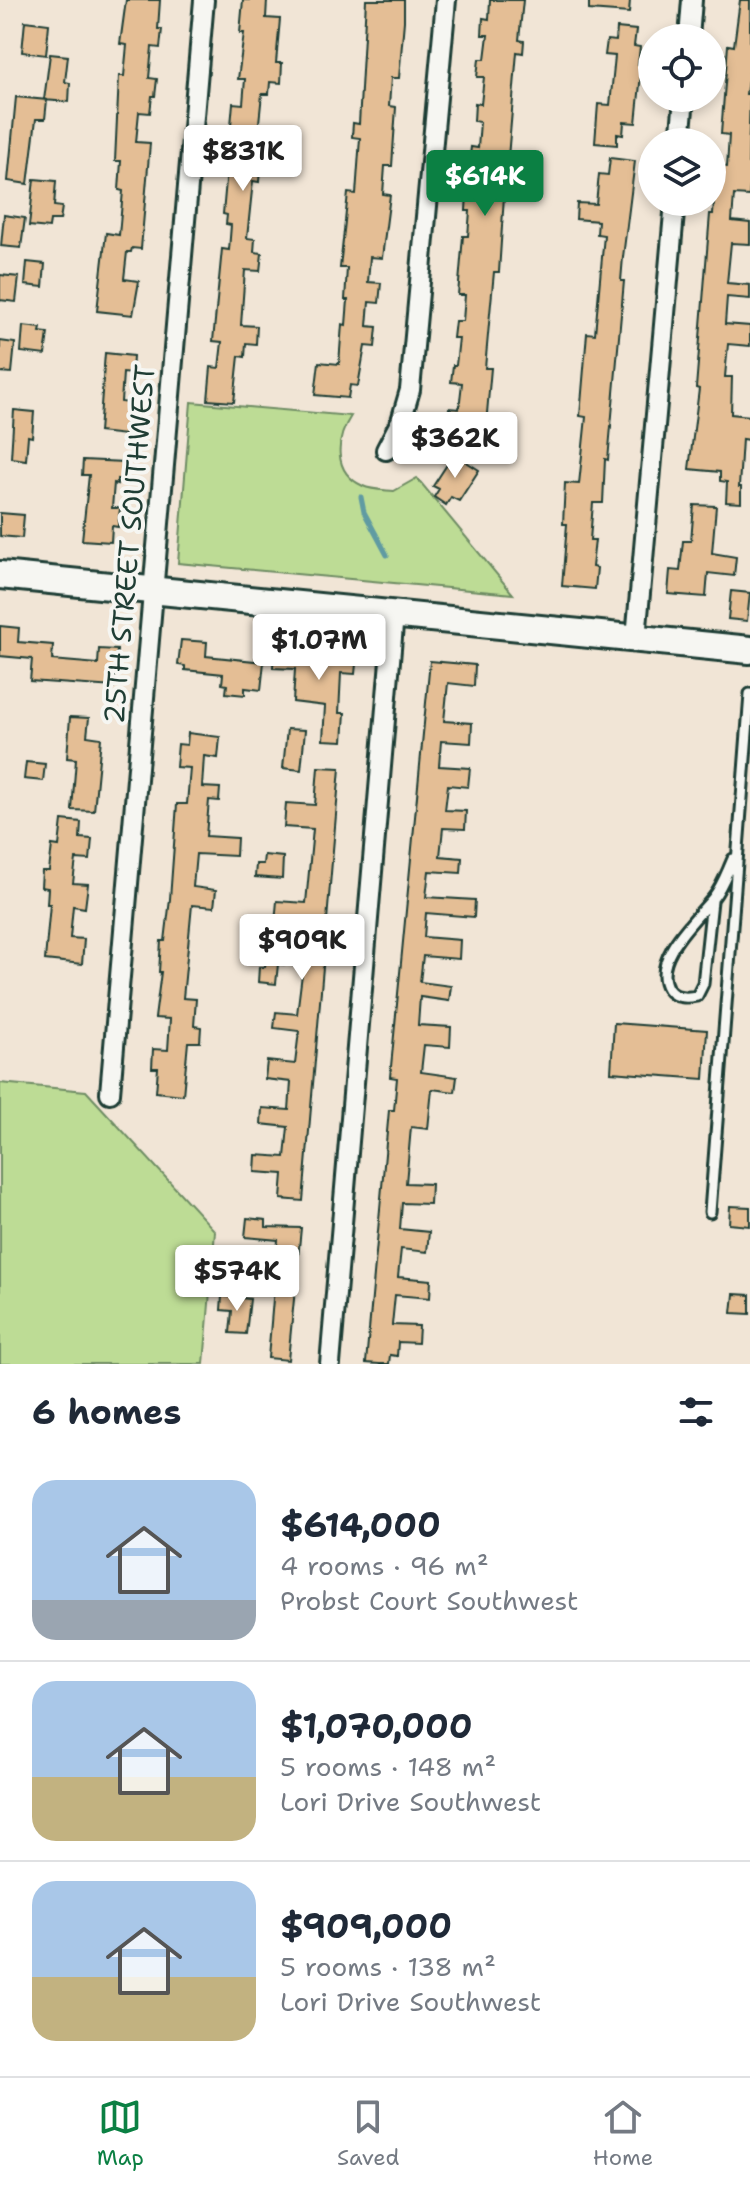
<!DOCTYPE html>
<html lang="en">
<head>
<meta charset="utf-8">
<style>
	body { margin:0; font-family:"Shantell Sans",sans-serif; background:#f2f2f3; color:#1f2937; height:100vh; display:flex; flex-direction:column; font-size:30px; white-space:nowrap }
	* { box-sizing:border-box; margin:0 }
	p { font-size:26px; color:#747a83 }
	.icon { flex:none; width:44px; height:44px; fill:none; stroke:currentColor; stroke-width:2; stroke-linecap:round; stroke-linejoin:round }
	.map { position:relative; height:1364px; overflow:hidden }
	.drawer { display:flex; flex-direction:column; background:#fff; flex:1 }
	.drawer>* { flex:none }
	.fabs { position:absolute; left:638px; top:24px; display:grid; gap:16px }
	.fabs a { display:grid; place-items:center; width:88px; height:88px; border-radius:50%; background:#fff; box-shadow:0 4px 12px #0003; font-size:40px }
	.price { position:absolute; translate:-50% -68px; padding:0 18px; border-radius:8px; background:#fff; color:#222; font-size:26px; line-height:52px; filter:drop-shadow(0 2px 4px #0008) }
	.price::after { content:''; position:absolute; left:50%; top:48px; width:24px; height:18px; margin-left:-12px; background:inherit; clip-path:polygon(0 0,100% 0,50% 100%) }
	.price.active { background:#0b8043; color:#fff }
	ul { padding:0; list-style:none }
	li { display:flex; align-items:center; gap:24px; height:200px; padding:0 32px }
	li+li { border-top:2px solid #e0e1e3 }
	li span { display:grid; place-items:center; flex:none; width:224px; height:160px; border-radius:24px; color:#555 }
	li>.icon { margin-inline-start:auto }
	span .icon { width:96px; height:96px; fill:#fffc; stroke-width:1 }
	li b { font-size:34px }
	h2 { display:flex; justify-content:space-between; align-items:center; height:96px; padding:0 32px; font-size:34px }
	.tab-bar { display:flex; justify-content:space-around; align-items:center; height:112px; border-top:2px solid #e0e1e3; background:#fff; font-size:22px; color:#747a83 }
	.tab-bar a { display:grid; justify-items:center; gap:4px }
	.tab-bar .active { color:#0b8043 }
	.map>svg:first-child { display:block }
</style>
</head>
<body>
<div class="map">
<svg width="750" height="1364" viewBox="0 0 750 1364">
	<rect width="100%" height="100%" fill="#f1e5d6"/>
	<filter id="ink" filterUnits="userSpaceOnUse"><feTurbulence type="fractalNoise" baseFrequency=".0125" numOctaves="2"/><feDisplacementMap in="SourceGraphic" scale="16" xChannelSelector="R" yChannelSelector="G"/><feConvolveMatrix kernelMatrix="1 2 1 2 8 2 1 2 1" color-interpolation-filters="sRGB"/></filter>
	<g filter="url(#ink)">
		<!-- green -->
		<path fill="#bddc95" stroke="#6e8c64" stroke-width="2" d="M 191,402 L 351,416 C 336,439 332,472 363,486 C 371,490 385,490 394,491 L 417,478 L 513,594 L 178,563 Z
			M 0,1083 L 86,1091 L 215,1231 L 204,1364 L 0,1364 Z"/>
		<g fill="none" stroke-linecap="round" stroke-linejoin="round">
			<!-- stream -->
			<path stroke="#609ba2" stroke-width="5" d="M 361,497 L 364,512 L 387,555"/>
		</g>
		<!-- building -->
		<path fill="#e4be95" stroke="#1f3d34" stroke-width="2" d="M 126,0 L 160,0 L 158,29 L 162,29 L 160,48 L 152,47 L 149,78 L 157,79 L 155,96 L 152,96 L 150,113 L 139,112 L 136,142 L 150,143 L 141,249 L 132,248 L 131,252 L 127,252 L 124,279 L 139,281 L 133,315 L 97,311 L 106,233 L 119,235 L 123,191 L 119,190 L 121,161 L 115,161 L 119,76 L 124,76 L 127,45 L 120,44 Z
			M 243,0 L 267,0 L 266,18 L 280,19 L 276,63 L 282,63 L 281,83 L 270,82 L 269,94 L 262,94 L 256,151 L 272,152 L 271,169 L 260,168 L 259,182 L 253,181 L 247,238 L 255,239 L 254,252 L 262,253 L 260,271 L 245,270 L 241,325 L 257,326 L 256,344 L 246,343 L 245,357 L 239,356 L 234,402 L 208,400 L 211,367 L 219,368 L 222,342 L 213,341 L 222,249 L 229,250 L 231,225 L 226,224 L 227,215 L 223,214 L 233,103 L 243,104 L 245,79 L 238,79 L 244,33 L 240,33 Z
			M 366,0 L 404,0 L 404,21 L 399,78 L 391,78 L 389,106 L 396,107 L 392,166 L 385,166 L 383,194 L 390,195 L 382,258 L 370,257 L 368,282 L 381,283 L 379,303 L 369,302 L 367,326 L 377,327 L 375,347 L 365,346 L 358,386 L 350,385 L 348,398 L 315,395 L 319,362 L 339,364 L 342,324 L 346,325 L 348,300 L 345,300 L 347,268 L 340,268 L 348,193 L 356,194 L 360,138 L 352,137 L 353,123 L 359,124 Z
			M 490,0 L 523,0 L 519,40 L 524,41 L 523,53 L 517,52 L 507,169 L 512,170 L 511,182 L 505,181 L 499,272 L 494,272 L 489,324 L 485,368 L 491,368 L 484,447 L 457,444 L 458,427 L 447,426 L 449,408 L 459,409 L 462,383 L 451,382 L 453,365 L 456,365 L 459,338 L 453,338 L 455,321 L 463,321 L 465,295 L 458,295 L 463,236 L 468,236 L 470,211 L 466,211 L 467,193 L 473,193 L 476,164 L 469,164 L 471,147 L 478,148 L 480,122 L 474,121 L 475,103 L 481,104 L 484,77 L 477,77 L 479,59 L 485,59 L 488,35 L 482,35 L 483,18 L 489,19 Z
			M 589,0 L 630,0 L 629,13 L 589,10 Z
			M 740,0 L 750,0 L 750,65 L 746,94 L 750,94 L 748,163 L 750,163 L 750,186 L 749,196 L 734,195 L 732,221 L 750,223 L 750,244 L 731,243 L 727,283 L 750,285 L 750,299 L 727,297 L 725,324 L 750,326 L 750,346 L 728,344 L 725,377 L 732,377 L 731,414 L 750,416 L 749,440 L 742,439 L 739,487 L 741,487 L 741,503 L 726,502 L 727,482 L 720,481 L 720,472 L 689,469 L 699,389 L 696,388 L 710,214 L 713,214 L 717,166 L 727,167 L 729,135 L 721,134 L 728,45 L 734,46 Z
			M 25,21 L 49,24 L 46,55 L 22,52 Z
			M 617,28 L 636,30 L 634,46 L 640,47 L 638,64 L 642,64 L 636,123 L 624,122 L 623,135 L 617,134 L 617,145 L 595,143 L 598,104 L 610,105 L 615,56 L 605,55 L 607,40 L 616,41 Z
			M 50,54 L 68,56 L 65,82 L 70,83 L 69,102 L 44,100 Z
			M 16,97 L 47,100 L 45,119 L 36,119 L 28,184 L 8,181 Z
			M 610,158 L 635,161 L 623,257 L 621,281 L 624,281 L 608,460 L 605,459 L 603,503 L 593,503 L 590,540 L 595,540 L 592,567 L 597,568 L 595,589 L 562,586 L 567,524 L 563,524 L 565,483 L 579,484 L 586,417 L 580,416 L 587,333 L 595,334 L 604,235 L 597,234 L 598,221 L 576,219 L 577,203 L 596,204 L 599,174 L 608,175 Z
			M 34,179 L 56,181 L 54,206 L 62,207 L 60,220 L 50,220 L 49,228 L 29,226 Z
			M 4,215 L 25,218 L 21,248 L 1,246 Z
			M 27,262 L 45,264 L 43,287 L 25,285 Z
			M 0,275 L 19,277 L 16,302 L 0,300 Z
			M 23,326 L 41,328 L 40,332 L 48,333 L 45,355 L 21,352 Z
			M 0,341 L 15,343 L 12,373 L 0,372 Z
			M 105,353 L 133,356 L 132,374 L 123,373 L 121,402 L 129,403 L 125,435 L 99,432 Z
			M 14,410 L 34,412 L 32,437 L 28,436 L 26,460 L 11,458 Z
			M 454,454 L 479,470 L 459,501 L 451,497 L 446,505 L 434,497 L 439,489 L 433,486 Z
			M 83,460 L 124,462 L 122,480 L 117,479 L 117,484 L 114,483 L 112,508 L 120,508 L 118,527 L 112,526 L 111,542 L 82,540 L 89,475 L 82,475 Z
			M 694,505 L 716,506 L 712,553 L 736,557 L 734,576 L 708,573 L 706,597 L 668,594 L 670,570 L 680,571 L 683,541 L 691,541 Z
			M 0,513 L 24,515 L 22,538 L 0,536 Z
			M 731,591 L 750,593 L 747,621 L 728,619 Z
			M 0,626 L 19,628 L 18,642 L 53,645 L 52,660 L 98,664 L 99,649 L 117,650 L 114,687 L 30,681 L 32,659 L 0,656 Z
			M 181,640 L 207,642 L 206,656 L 264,662 L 261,690 L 245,688 L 245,695 L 226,693 L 227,685 L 222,684 L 223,674 L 185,670 L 185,666 L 178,665 Z
			M 274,646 L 357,654 L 355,674 L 341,673 L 339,713 L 345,713 L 343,741 L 323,740 L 325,706 L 293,702 L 295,669 L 273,668 Z
			M 430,661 L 475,665 L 474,686 L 448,683 L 444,721 L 472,723 L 471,743 L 441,741 L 439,766 L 470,768 L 468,787 L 448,785 L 445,810 L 466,811 L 465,829 L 443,828 L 440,856 L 462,858 L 461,873 L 429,871 L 426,897 L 475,900 L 474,917 L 426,913 L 424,937 L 460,940 L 459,959 L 423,956 L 420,982 L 451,986 L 449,1001 L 420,997 L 418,1025 L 451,1027 L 450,1047 L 424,1045 L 421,1072 L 457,1077 L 455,1092 L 432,1089 L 428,1129 L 411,1127 L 406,1183 L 431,1184 L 430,1204 L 402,1203 L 400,1229 L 429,1232 L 427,1252 L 401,1249 L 398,1277 L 431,1280 L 430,1298 L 395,1295 L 392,1325 L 419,1326 L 418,1343 L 398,1342 L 397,1356 L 390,1355 L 389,1364 L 379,1364 L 366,1363 L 389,1110 L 394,1110 L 397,1078 L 390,1077 Z
			M 70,717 L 89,718 L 87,736 L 101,738 L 94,811 L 72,810 L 76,759 L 67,758 Z
			M 287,729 L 305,730 L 301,770 L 283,768 Z
			M 188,733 L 220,737 L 218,758 L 204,756 L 202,787 L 220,788 L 219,801 L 209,800 L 206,836 L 237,838 L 236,856 L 196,854 L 193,887 L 216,890 L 214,907 L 192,905 L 183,998 L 196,999 L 194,1026 L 201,1027 L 200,1042 L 188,1042 L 183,1095 L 156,1092 L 158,1068 L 152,1068 L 153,1049 L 168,1050 L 170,1019 L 155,1018 L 161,972 L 159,972 L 161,941 L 165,941 L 170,899 L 177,804 L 187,804 L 190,768 L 176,767 L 178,744 L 187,745 Z
			M 26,762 L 45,764 L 43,781 L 24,779 Z
			M 318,767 L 340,768 L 303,1201 L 281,1199 L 283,1174 L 255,1172 L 256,1155 L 285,1157 L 288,1127 L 261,1124 L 262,1108 L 289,1110 L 291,1082 L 265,1079 L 267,1061 L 295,1064 L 299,1031 L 274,1028 L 276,1012 L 297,1014 L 303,966 L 278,964 L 276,984 L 258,982 L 259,967 L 265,967 L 267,944 L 273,945 L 277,901 L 306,903 L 313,829 L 284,827 L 286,803 L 315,805 Z
			M 62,820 L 81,822 L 80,838 L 92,839 L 90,860 L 76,859 L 73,883 L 88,884 L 85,908 L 73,906 L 70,938 L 84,939 L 82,964 L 45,960 L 50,904 L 47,904 L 48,888 L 41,887 L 42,871 L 49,871 L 52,845 L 59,846 Z
			M 264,855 L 283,857 L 282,879 L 255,877 L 256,864 L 263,864 Z
			M 614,1023 L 707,1030 L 704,1079 L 611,1072 Z
			M 730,1206 L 750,1207 L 750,1226 L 729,1224 Z
			M 247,1218 L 266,1220 L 266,1227 L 301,1228 L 288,1360 L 268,1358 L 278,1240 L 245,1237 Z
			M 734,1294 L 750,1295 L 750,1314 L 732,1313 Z
			M 222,1296 L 250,1299 L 246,1334 L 230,1333 L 232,1311 L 221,1310 Z"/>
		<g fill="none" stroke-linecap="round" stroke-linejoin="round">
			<defs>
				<path id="lane" d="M 712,901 L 703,984 L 697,996 C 687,998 674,998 668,989 C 650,959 697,918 713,898 C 722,887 727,872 733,859
					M 710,1212 L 750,694"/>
				<path id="street" d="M 689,38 L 692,0
					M 680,142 L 684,98
					M 386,450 L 401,421 L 410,390 L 446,0
					M 636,638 L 675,202
					M 110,1093 L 204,0
					M 330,1364 L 394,614"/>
				<path id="secondary" d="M 0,575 L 750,650"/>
			</defs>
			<!-- lane casing -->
			<use href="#lane" stroke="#1f3d34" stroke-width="15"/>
			<!-- street casing -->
			<use href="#street" stroke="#1f3d34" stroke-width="24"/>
			<!-- secondary casing -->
			<use href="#secondary" stroke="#1f3d34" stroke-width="32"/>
			<!-- lane -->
			<use href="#lane" stroke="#f6f6f2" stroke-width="9"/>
			<!-- street -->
			<use href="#street" stroke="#f6f6f2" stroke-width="18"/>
			<!-- secondary -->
			<use href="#secondary" stroke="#f6f6f2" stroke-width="26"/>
		</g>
	</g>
	<g text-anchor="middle" stroke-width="8" stroke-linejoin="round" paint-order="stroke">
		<!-- street labels -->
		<g font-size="28" fill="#1f3d34" stroke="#f6f6f2">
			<text transform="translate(129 544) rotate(-85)" y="10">25TH STREET SOUTHWEST</text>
		</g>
	</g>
</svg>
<div class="fabs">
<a><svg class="icon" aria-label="locate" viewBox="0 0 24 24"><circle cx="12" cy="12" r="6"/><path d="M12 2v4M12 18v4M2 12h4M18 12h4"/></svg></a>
<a><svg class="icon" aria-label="layers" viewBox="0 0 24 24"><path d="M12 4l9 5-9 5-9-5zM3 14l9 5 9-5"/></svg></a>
</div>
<b class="price" style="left:243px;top:193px">$831K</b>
<b class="price active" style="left:485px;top:218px">$614K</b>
<b class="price" style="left:455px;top:480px">$362K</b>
<b class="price" style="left:319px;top:682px">$1.07M</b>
<b class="price" style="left:302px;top:982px">$909K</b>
<b class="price" style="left:237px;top:1313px">$574K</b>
</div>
<section class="drawer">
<h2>6 homes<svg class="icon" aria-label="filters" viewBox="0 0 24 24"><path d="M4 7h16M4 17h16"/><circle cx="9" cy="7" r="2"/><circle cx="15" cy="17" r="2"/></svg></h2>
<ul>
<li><span style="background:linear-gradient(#a9c7e8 75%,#9aa5b1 0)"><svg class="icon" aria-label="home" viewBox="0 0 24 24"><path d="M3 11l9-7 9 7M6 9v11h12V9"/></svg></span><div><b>$614,000</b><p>4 rooms · 96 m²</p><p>Probst Court Southwest</p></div></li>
<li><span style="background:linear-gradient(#a9c7e8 60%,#c2b280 0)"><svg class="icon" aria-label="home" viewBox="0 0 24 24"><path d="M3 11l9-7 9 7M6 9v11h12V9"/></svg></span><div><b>$1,070,000</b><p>5 rooms · 148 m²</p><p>Lori Drive Southwest</p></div></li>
<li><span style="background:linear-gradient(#a9c7e8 60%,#c2b280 0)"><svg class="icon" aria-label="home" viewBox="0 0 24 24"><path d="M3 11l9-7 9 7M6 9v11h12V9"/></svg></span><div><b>$909,000</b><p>5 rooms · 138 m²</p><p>Lori Drive Southwest</p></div></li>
</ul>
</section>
<nav class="tab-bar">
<a class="active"><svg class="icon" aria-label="map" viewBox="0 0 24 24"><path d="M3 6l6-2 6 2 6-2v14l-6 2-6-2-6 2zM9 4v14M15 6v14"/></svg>Map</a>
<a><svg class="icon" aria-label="saved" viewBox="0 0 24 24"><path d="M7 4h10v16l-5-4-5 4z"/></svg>Saved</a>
<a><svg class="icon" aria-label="home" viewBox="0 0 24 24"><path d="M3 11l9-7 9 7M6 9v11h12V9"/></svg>Home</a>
</nav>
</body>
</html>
